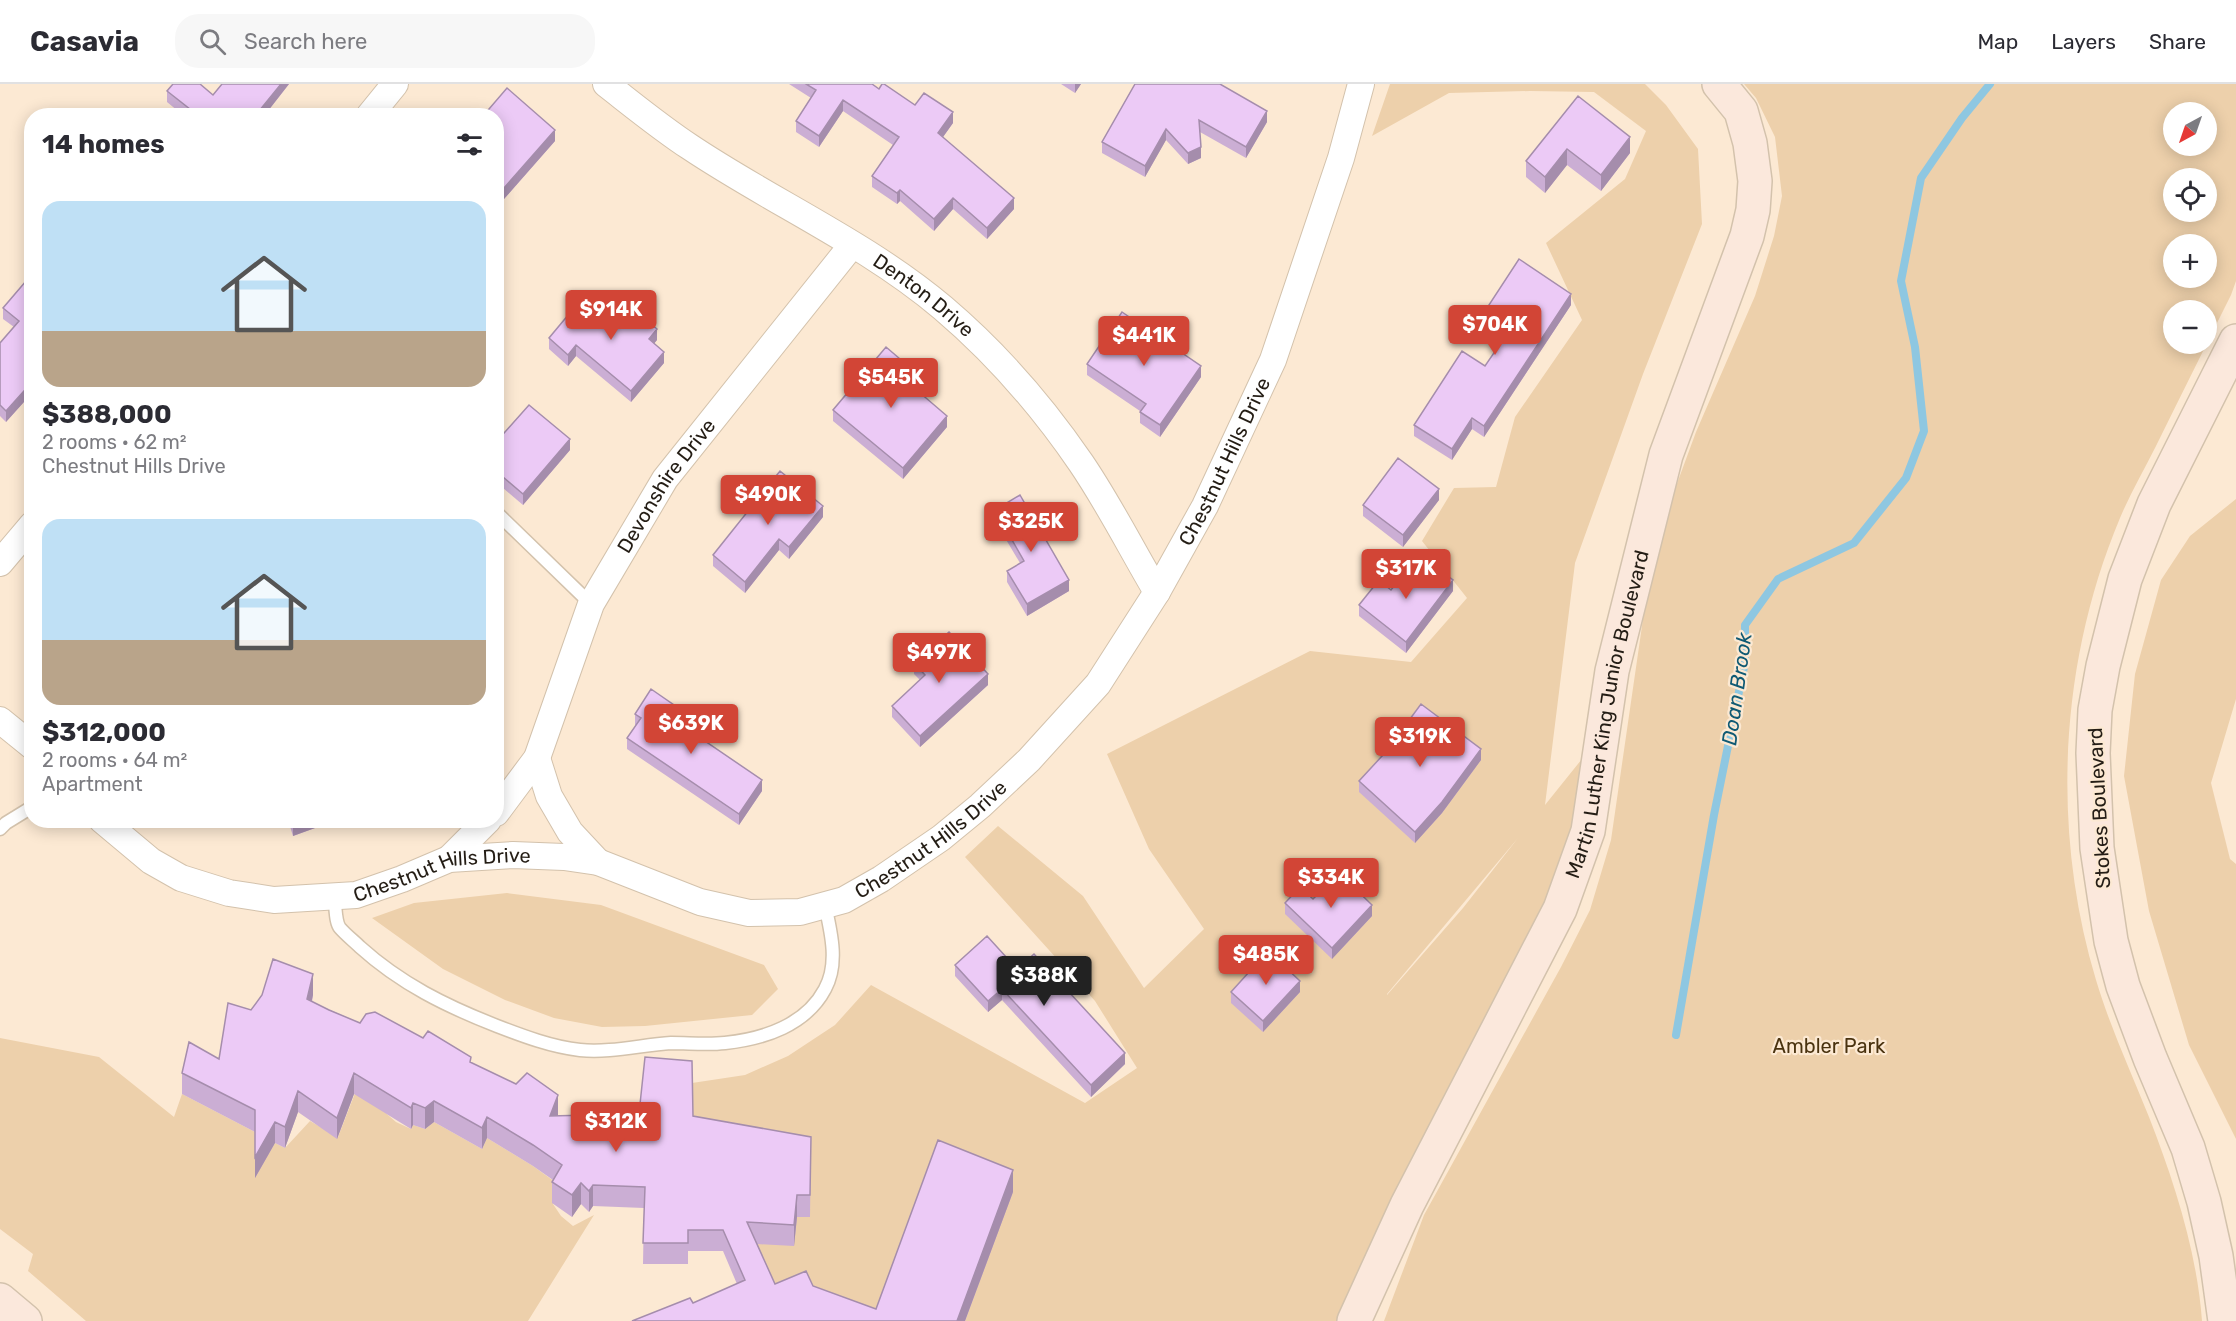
<!DOCTYPE html>
<html lang="en">
<head>
<meta charset="utf-8">
<style>
	body { margin:0; font-family:Rubik,sans-serif; background:#f7f7f7; color:#2b2b33; height:100vh; display:flex; flex-direction:column; font-size:22px; white-space:nowrap }
	* { box-sizing:border-box; margin:0 }
	p { font-size:20px; color:#7c7c81 }
	.icon { flex:none; width:33px; height:33px; fill:none; stroke:currentColor; stroke-width:2; stroke-linecap:round; stroke-linejoin:round }
	.map { position:relative; flex:1; overflow:hidden }
	.drawer { position:absolute; left:24px; top:24px; width:480px; height:720px; display:flex; flex-direction:column; background:#fff; border-radius:24px; box-shadow:0 3px 15px #0003 }
	.drawer>* { flex:none }
	.needle { width:39px; rotate:220deg }
	.buttons { position:absolute; left:2163px; top:18px; display:grid; gap:12px }
	.buttons a { display:grid; place-items:center; width:54px; height:54px; border-radius:50%; background:#fff; box-shadow:0 3px 15px #0003; font-size:30px }
	.price { position:absolute; translate:-50% -51px; padding:0 14px; border-radius:6px; background:#d24536; color:#fff; font-size:20px; line-height:39px; filter:drop-shadow(0 2px 3px #0008) }
	.price::after { content:''; position:absolute; left:50%; top:36px; width:18px; height:14px; margin-left:-9px; background:inherit; clip-path:polygon(0 0,100% 0,50% 100%) }
	.price.active { background:#222; color:#fff }
	ul { padding:0; list-style:none }
	li { display:grid; align-content:center; gap:12px; height:318px; padding:0 18px }
	li span { display:grid; place-items:center; height:186px; border-radius:18px; color:#555 }
	li>.icon { margin-inline-start:auto }
	span .icon { width:108px; height:108px; fill:#fffc; stroke-width:1 }
	li b { font-size:26px }
	h2 { display:flex; justify-content:space-between; align-items:center; height:72px; padding:0 18px; font-size:26px }
	header { display:flex; align-items:center; gap:36px; box-sizing:border-box; height:84px; padding:0 30px; background:#fff; border-bottom:2px solid #e1e1e2 }
	header strong { font-size:28px }
	nav { display:flex; gap:33px; margin-inline-start:auto; font-size:21px }
	.search { width:420px; height:54px; background:#f7f7f7; display:flex; align-items:center; gap:15px; box-sizing:border-box; padding:0 21px; border-radius:24px; color:#7c7c81; font-size:22px }
	.map>svg:first-child { display:block }
</style>
</head>
<body>
<header>
<strong>Casavia</strong>
<div class="search"><svg class="icon" aria-label="search" viewBox="0 0 24 24"><circle cx="10" cy="10" r="6"/><path d="M15 15l6 6"/></svg>Search here</div>
<nav><a>Map</a><a>Layers</a><a>Share</a></nav>
</header>
<div class="map">
<svg width="2236" height="1237" viewBox="0 0 2236 1237">
	<rect width="100%" height="100%" fill="#fce9d3"/>
	<!-- green -->
	<path fill="#edd0ab" fill-rule="evenodd" d="M 1390,0 L 1645,0 L 1666,21 L 1698,65 L 1702,140 L 1643,290 L 1575,479 L 1545,721 L 1602,650 L 1588,747 L 1354,1237 L 965,1237 L 1012,1108 L 879,1237 L 774,1219 L 747,1160 L 797,1133 L 810,1133 L 693,1073 L 692,999 L 745,991 L 788,972 L 835,941 L 871,901 L 1085,1019 L 1137,984 L 1095,917 L 965,773 L 998,742 L 1083,812 L 1144,904 L 1204,845 L 1149,765 L 1107,670 L 1310,567 L 1411,578 L 1467,514 L 1422,457 L 1454,404 L 1496,403 L 1515,333 L 1582,236 L 1546,159 L 1625,95 L 1646,47 L 1594,8 L 1530,7 L 1449,9 L 1372,52 ZM 1518,754 L 1463,824 L 1387,911 L 1387,910 Z
		M 1744,0 L 2236,0 L 2236,197 L 2231,211 C 2206,261 2181,311 2156,362 C 2144,386 2130,410 2120,434 C 2059,579 2051,746 2096,896 C 2110,943 2131,988 2149,1033 C 2174,1097 2197,1168 2202,1237 L 1384,1237 L 1424,1131 L 1561,883 L 1590,826 L 1611,756 L 1642,542 L 1650,473 L 1696,348 L 1755,212 L 1774,152 L 1782,112 L 1775,53 L 1756,14 ZM 2174,28 L 2206,28 L 2206,62 L 2174,62 ZM 2174,94 L 2206,94 L 2206,128 L 2174,128 ZM 2174,160 L 2206,160 L 2206,194 L 2174,194 ZM 2174,226 L 2206,226 L 2206,260 L 2174,260 Z
		M 2236,415 L 2236,615 L 2211,699 L 2230,775 L 2236,780 L 2236,1055 L 2189,961 L 2149,827 L 2124,692 L 2135,590 L 2161,496 L 2190,452 Z
		M 507,809 L 601,821 L 764,881 L 778,905 L 752,931 L 645,942 L 602,943 L 554,934 L 505,916 L 443,885 L 372,834 L 414,819 Z
		M 0,954 L 99,973 L 174,1033 L 182,1010 L 255,1048 L 269,1069 L 275,1059 L 285,1064 L 310,1037 L 338,1053 L 357,1004 L 396,1038 L 411,1045 L 413,1041 L 425,1045 L 434,1038 L 482,1065 L 487,1054 L 533,1082 L 562,1103 L 553,1120 L 561,1132 L 573,1142 L 594,1131 L 528,1237 L 86,1237 L 28,1187 L 33,1170 L 0,1145 Z"/>
	<g fill="none" stroke-linecap="round" stroke-linejoin="round">
		<!-- stream -->
		<path stroke="#8ec7e1" stroke-width="8" d="M 1676,951 L 1714,731 L 1745,578 L 1745,541 L 1778,495 L 1854,459 L 1906,394 L 1924,347 L 1915,263 L 1901,197 L 1921,94 L 1962,34 L 1990,0"/>
		<defs>
			<path id="service" d="M 496,428 L 591,520
				M 0,745 L 6,739 L 32,723
				M 334,814 C 336,822 335,838 340,844 C 346,851 354,857 360,863 C 401,900 446,922 497,942 C 523,952 552,963 580,966 C 610,969 641,961 671,959 C 689,959 707,961 725,959 C 764,955 806,941 825,905 C 839,880 831,848 825,821"/>
			<g id="minor">
				<path id="s1" d="M 606,0 C 633,21 661,44 690,63 C 772,118 866,159 943,224 C 996,269 1042,322 1081,379 C 1109,420 1132,466 1157,508"/>
				<path d="M 369,32 L 395,0"/>
				<path d="M 0,479 L 32,441"/>
				<path d="M 0,636 L 32,662"/>
				<path d="M 537,674 L 549,712 L 570,748 L 598,778"/>
				<path id="s2" d="M 496,729 L 537,674 L 591,520 L 665,395 L 852,161"/>
				<path id="s3" d="M 102,736 L 151,777 L 181,794 L 229,809 L 274,816 L 356,811 L 402,795 L 449,775 L 513,771 L 564,773 L 598,778 L 700,818 L 749,829 L 800,828 L 844,816 L 881,795 L 941,754 L 980,722 L 1029,676 L 1098,600 L 1157,508 L 1205,422 L 1273,276 L 1341,74 L 1361,0"/>
				<path d="M 449,775 L 488,736"/>
			</g>
			<g id="secondary">
				<path d="M 0,1216 L 25,1237"/>
				<path id="s4" d="M 1354,1237 L 1407,1121 L 1560,825 L 1588,747 L 1612,587 L 1666,371 L 1747,152 L 1753,126 L 1755,97 L 1750,59 L 1741,27 L 1719,0"/>
				<path d="M 2225,1237 L 2216,1172 L 2204,1118 L 2188,1064 L 2150,974 L 2123,902 L 2111,857 L 2097,764 L 2093,669 L 2095,626 L 2103,582 L 2125,495 L 2154,420 L 2236,257"/>
			</g>
		</defs>
		<!-- service casing -->
		<use href="#service" stroke="#d3c2ac" stroke-width="15"/>
		<!-- minor casing -->
		<use href="#minor" stroke="#d3c2ac" stroke-width="28"/>
		<!-- secondary casing -->
		<use href="#secondary" stroke="#d3c2ac" stroke-width="36"/>
		<!-- service -->
		<use href="#service" stroke="#fff" stroke-width="12"/>
		<!-- minor -->
		<use href="#minor" stroke="#fff" stroke-width="26"/>
		<!-- secondary -->
		<use href="#secondary" stroke="#fbe8dc" stroke-width="33"/>
	</g>
	<!-- wall -->
	<path fill="#cbaed4" d="M 222,0 L 289,0 L 264,32 L 184,32 L 167,18 L 167,7 L 213,11 Z
		M 789,0 L 872,0 L 879,5 L 953,39 L 943,53 L 1014,125 L 987,155 L 953,125 L 934,147 L 900,117 L 897,120 L 872,103 L 872,92 L 893,61 L 843,27 L 819,63 L 796,48 L 796,37 L 811,14 Z
		M 1061,0 L 1081,0 L 1075,9 Z
		M 1135,0 L 1267,38 L 1246,74 L 1200,48 L 1201,74 L 1188,80 L 1166,56 L 1145,93 L 1102,69 L 1102,58 Z
		M 1578,12 L 1630,69 L 1601,107 L 1567,81 L 1545,109 L 1526,93 L 1526,77 Z
		M 496,32 L 555,57 L 504,115 L 496,108 Z
		M 32,190 L 32,309 L 6,338 L 0,332 L 0,259 L 14,243 L 3,235 L 3,224 Z
		M 1571,221 L 1484,353 L 1472,345 L 1452,376 L 1414,352 L 1414,341 L 1485,282 L 1506,252 L 1485,238 L 1485,227 Z
		M 602,228 L 622,234 L 657,256 L 654,259 L 664,279 L 631,318 L 576,272 L 568,282 L 549,265 L 549,254 Z
		M 1087,280 L 1201,293 L 1160,353 L 1140,339 L 1140,327 L 1087,291 Z
		M 920,303 L 917,307 L 947,343 L 903,395 L 833,337 L 833,326 Z
		M 496,358 L 570,366 L 523,421 L 496,398 Z
		M 1439,416 L 1403,463 L 1363,432 L 1363,421 Z
		M 995,426 L 1069,507 L 1027,532 L 1007,498 L 1007,487 L 1020,479 L 995,437 Z
		M 823,433 L 789,475 L 779,466 L 745,509 L 713,482 L 713,471 Z
		M 1423,494 L 1453,507 L 1406,569 L 1359,532 L 1359,521 L 1391,506 Z
		M 32,549 L 32,571 L 26,567 L 26,556 Z
		M 914,579 L 988,601 L 920,663 L 892,633 L 892,622 L 920,596 L 914,590 Z
		M 635,630 L 674,632 L 672,635 L 762,707 L 739,741 L 627,665 L 627,654 L 636,641 L 635,641 Z
		M 1393,658 L 1481,676 L 1442,729 L 1415,759 L 1359,708 L 1359,697 L 1393,660 Z
		M 288,736 L 337,736 L 293,752 Z
		M 1313,815 L 1372,832 L 1332,875 L 1285,830 L 1285,819 Z
		M 955,881 L 1017,885 L 1125,980 L 1091,1013 L 1002,916 L 988,928 L 955,892 Z
		M 1231,908 L 1300,908 L 1263,948 L 1231,919 Z
		M 262,911 L 313,911 L 312,918 L 360,939 L 471,979 L 558,1032 L 591,1038 L 638,1039 L 693,1032 L 811,1053 L 810,1133 L 797,1133 L 794,1162 L 757,1160 L 775,1200 L 813,1202 L 876,1225 L 1013,1108 L 965,1237 L 693,1219 L 737,1200 L 723,1167 L 688,1167 L 688,1180 L 643,1180 L 644,1124 L 593,1122 L 589,1128 L 581,1120 L 572,1133 L 552,1119 L 552,1098 L 553,1096 L 533,1082 L 487,1054 L 482,1065 L 434,1038 L 425,1045 L 413,1041 L 411,1045 L 354,1010 L 337,1055 L 298,1028 L 285,1064 L 275,1059 L 255,1094 L 255,1048 L 182,1010 L 182,989 L 219,975 Z"/>
	<!-- shaded-wall -->
	<path fill="#a58dac" d="M 281,0 L 289,0 L 264,32 L 255,32 Z
		M 1075,0 L 1081,0 L 1075,9 Z
		M 843,16 L 843,27 L 819,63 L 819,52 Z
		M 1267,27 L 1267,38 L 1246,74 L 1246,63 Z
		M 953,28 L 953,39 L 938,60 L 938,49 Z
		M 1166,45 L 1166,56 L 1145,93 L 1145,82 Z
		M 555,46 L 555,57 L 504,115 L 504,104 Z
		M 1630,53 L 1630,69 L 1601,107 L 1601,91 Z
		M 1201,63 L 1201,74 L 1188,80 L 1188,69 Z
		M 1567,65 L 1567,81 L 1545,109 L 1545,93 Z
		M 900,106 L 900,117 L 897,120 L 897,109 Z
		M 953,114 L 953,125 L 934,147 L 934,135 Z
		M 1014,114 L 1014,125 L 987,155 L 987,144 Z
		M 1571,210 L 1571,221 L 1484,353 L 1484,342 Z
		M 657,245 L 657,256 L 649,266 L 649,255 Z
		M 576,261 L 576,272 L 568,282 L 568,271 Z
		M 664,268 L 664,279 L 631,318 L 631,307 Z
		M 1201,282 L 1201,293 L 1160,353 L 1160,341 Z
		M 920,292 L 920,303 L 912,313 L 912,302 Z
		M 32,298 L 32,309 L 6,338 L 6,327 Z
		M 947,332 L 947,343 L 903,395 L 903,384 Z
		M 1472,334 L 1472,345 L 1452,376 L 1452,365 Z
		M 570,355 L 570,366 L 523,421 L 523,410 Z
		M 1439,405 L 1439,416 L 1403,463 L 1403,451 Z
		M 823,422 L 823,433 L 789,475 L 789,463 Z
		M 779,455 L 779,466 L 745,509 L 745,498 Z
		M 1069,496 L 1069,507 L 1027,532 L 1027,520 Z
		M 1453,496 L 1453,507 L 1406,569 L 1406,558 Z
		M 988,590 L 988,601 L 920,663 L 920,652 Z
		M 674,621 L 674,632 L 667,642 L 667,631 Z
		M 1481,665 L 1481,676 L 1442,729 L 1415,759 L 1415,748 Z
		M 762,696 L 762,707 L 739,741 L 739,730 Z
		M 307,736 L 337,736 L 293,752 L 293,741 Z
		M 1372,821 L 1372,832 L 1332,875 L 1332,864 Z
		M 313,890 L 313,911 L 307,937 L 307,915 Z
		M 1300,897 L 1300,908 L 1263,948 L 1263,937 Z
		M 1002,905 L 1002,916 L 988,928 L 988,917 Z
		M 1125,969 L 1125,980 L 1091,1013 L 1091,1001 Z
		M 354,989 L 354,1010 L 337,1055 L 337,1034 Z
		M 298,1007 L 298,1028 L 285,1064 L 285,1043 Z
		M 558,1011 L 558,1032 L 550,1032 Z
		M 434,1017 L 434,1038 L 425,1045 L 425,1024 Z
		M 413,1019 L 413,1041 L 411,1045 L 411,1024 Z
		M 487,1033 L 487,1054 L 482,1065 L 482,1044 Z
		M 275,1038 L 275,1059 L 255,1094 L 255,1073 Z
		M 1013,1086 L 1013,1108 L 965,1237 L 957,1237 Z
		M 581,1099 L 581,1120 L 572,1133 L 572,1111 Z
		M 593,1101 L 593,1122 L 589,1128 L 589,1107 Z
		M 797,1111 L 797,1133 L 794,1162 L 794,1141 Z"/>
	<!-- building -->
	<path fill="#eccaf6" stroke="#a58dac" stroke-width="1.5" d="M 173,0 L 200,0 L 213,11 L 222,0 L 281,0 L 255,32 L 187,32 L 191,26 L 167,7 Z
		M 806,0 L 872,0 L 879,5 L 882,0 L 884,0 L 915,21 L 924,9 L 953,28 L 938,49 L 1014,114 L 987,144 L 953,114 L 934,135 L 900,106 L 897,109 L 872,92 L 899,53 L 843,16 L 819,52 L 796,37 L 816,6 Z
		M 1135,0 L 1220,0 L 1267,27 L 1246,63 L 1199,36 L 1201,63 L 1188,69 L 1166,45 L 1145,82 L 1102,58 Z
		M 507,4 L 555,46 L 504,104 L 496,97 L 496,32 L 483,32 Z
		M 1578,12 L 1630,53 L 1601,91 L 1567,65 L 1545,93 L 1526,77 Z
		M 1519,175 L 1571,210 L 1484,342 L 1472,334 L 1452,365 L 1414,341 L 1462,267 L 1485,282 L 1511,244 L 1485,227 Z
		M 32,190 L 32,298 L 6,327 L 0,321 L 0,259 L 19,237 L 3,224 Z
		M 584,212 L 602,228 L 607,222 L 622,234 L 632,223 L 657,245 L 649,255 L 664,268 L 631,307 L 576,261 L 568,271 L 549,254 Z
		M 1122,228 L 1201,282 L 1160,341 L 1140,328 L 1146,320 L 1087,280 Z
		M 886,263 L 920,292 L 912,302 L 947,332 L 903,384 L 833,326 Z
		M 529,321 L 570,355 L 523,410 L 496,387 L 496,358 Z
		M 1398,374 L 1439,405 L 1403,451 L 1363,421 Z
		M 780,387 L 823,422 L 789,463 L 779,455 L 745,498 L 713,471 Z
		M 1020,411 L 1069,496 L 1027,520 L 1007,487 L 1024,477 L 995,426 Z
		M 1433,481 L 1453,496 L 1406,558 L 1359,521 L 1379,496 L 1391,506 L 1409,483 L 1423,494 Z
		M 949,548 L 988,590 L 920,652 L 892,622 L 925,591 L 914,579 Z
		M 32,549 L 32,560 L 26,556 Z
		M 651,605 L 674,621 L 667,631 L 762,696 L 739,730 L 627,654 L 641,634 L 635,630 Z
		M 1421,620 L 1481,665 L 1442,718 L 1415,748 L 1359,697 L 1394,659 L 1393,658 Z
		M 292,736 L 307,736 L 293,741 Z
		M 1339,789 L 1372,821 L 1332,864 L 1285,819 L 1300,803 L 1313,815 Z
		M 987,852 L 1017,885 L 1034,870 L 1125,969 L 1091,1001 L 1002,905 L 988,917 L 955,881 Z
		M 1268,867 L 1300,897 L 1263,937 L 1231,908 Z
		M 273,875 L 313,890 L 307,915 L 329,926 L 360,939 L 366,930 L 375,928 L 423,954 L 428,947 L 471,973 L 470,978 L 516,1000 L 527,989 L 558,1011 L 550,1032 L 590,1031 L 591,1038 L 638,1039 L 645,973 L 692,977 L 693,1032 L 811,1053 L 810,1111 L 797,1111 L 794,1141 L 747,1138 L 775,1200 L 806,1187 L 813,1202 L 876,1225 L 938,1056 L 1013,1086 L 957,1237 L 632,1237 L 690,1214 L 693,1219 L 745,1196 L 723,1146 L 688,1146 L 688,1159 L 643,1159 L 645,1103 L 593,1101 L 589,1107 L 581,1099 L 572,1111 L 552,1098 L 562,1081 L 533,1061 L 487,1033 L 482,1044 L 434,1017 L 425,1024 L 413,1019 L 411,1024 L 354,989 L 337,1034 L 298,1007 L 285,1043 L 275,1038 L 255,1073 L 255,1026 L 182,989 L 189,958 L 219,975 L 228,919 L 251,926 L 262,911 Z"/>
	<g text-anchor="middle" stroke-width="4.5" stroke-linejoin="round" paint-order="stroke">
		<!-- street labels -->
		<g font-size="20" fill="#241d15" stroke="#fce9d3">
			<text dy="7" stroke="none"><textPath href="#s1" startOffset="382">Denton Drive</textPath></text>
			<text dy="7" stroke="none"><textPath href="#s3" startOffset="1374">Chestnut Hills Drive</textPath></text>
			<text dy="7" stroke="none"><textPath href="#s2" startOffset="372">Devonshire Drive</textPath></text>
			<text dy="7" stroke="none"><textPath href="#s4" startOffset="662">Martin Luther King Junior Boulevard</textPath></text>
			<text transform="translate(2099 724) rotate(-93)" y="7">Stokes Boulevard</text>
			<text dy="7" stroke="none"><textPath href="#s3" startOffset="888">Chestnut Hills Drive</textPath></text>
			<text dy="7" stroke="none"><textPath href="#s3" startOffset="366">Chestnut Hills Drive</textPath></text>
		</g>
		<!-- park labels -->
		<g font-size="20" fill="#4a3310" stroke="#fce9d3">
			<text x="1829" y="969">Ambler Park</text>
		</g>
		<!-- water labels -->
		<g font-size="21" font-style="italic" fill="#105a74" stroke="#fce9d3">
			<text transform="translate(1737 605) rotate(-82)" y="7">Doan Brook</text>
		</g>
	</g>
</svg>
<div class="buttons">
<a><svg class="needle" viewBox="-14 -14 28 28"><path d="M0-13l5 13h-10z" fill="#e53935"/><path d="M0 13l5-13h-10z" fill="#7c7c81"/></svg></a>
<a><svg class="icon" aria-label="locate" viewBox="0 0 24 24"><circle cx="12" cy="12" r="6"/><path d="M12 2v4M12 18v4M2 12h4M18 12h4"/></svg></a>
<a>+</a>
<a>−</a>
</div>
<b class="price" style="left:611px;top:257px">$914K</b>
<b class="price" style="left:1495px;top:272px">$704K</b>
<b class="price" style="left:1144px;top:283px">$441K</b>
<b class="price" style="left:891px;top:325px">$545K</b>
<b class="price" style="left:768px;top:442px">$490K</b>
<b class="price" style="left:1031px;top:469px">$325K</b>
<b class="price" style="left:1406px;top:516px">$317K</b>
<b class="price" style="left:939px;top:600px">$497K</b>
<b class="price" style="left:691px;top:671px">$639K</b>
<b class="price" style="left:1420px;top:684px">$319K</b>
<b class="price" style="left:1331px;top:825px">$334K</b>
<b class="price" style="left:1266px;top:902px">$485K</b>
<b class="price active" style="left:1044px;top:923px">$388K</b>
<b class="price" style="left:616px;top:1069px">$312K</b>
<section class="drawer">
<h2>14 homes<svg class="icon" aria-label="filters" viewBox="0 0 24 24"><path d="M4 7h16M4 17h16"/><circle cx="9" cy="7" r="2"/><circle cx="15" cy="17" r="2"/></svg></h2>
<ul>
<li><span style="background:linear-gradient(#bfe0f5 70%,#b9a48a 0)"><svg class="icon" aria-label="home" viewBox="0 0 24 24"><path d="M3 11l9-7 9 7M6 9v11h12V9"/></svg></span><div><b>$388,000</b><p>2 rooms · 62 m²</p><p>Chestnut Hills Drive</p></div></li>
<li><span style="background:linear-gradient(#bfe0f5 65%,#b9a48a 0)"><svg class="icon" aria-label="home" viewBox="0 0 24 24"><path d="M3 11l9-7 9 7M6 9v11h12V9"/></svg></span><div><b>$312,000</b><p>2 rooms · 64 m²</p><p>Apartment</p></div></li>
</ul>
</section>
</div>
</body>
</html>
